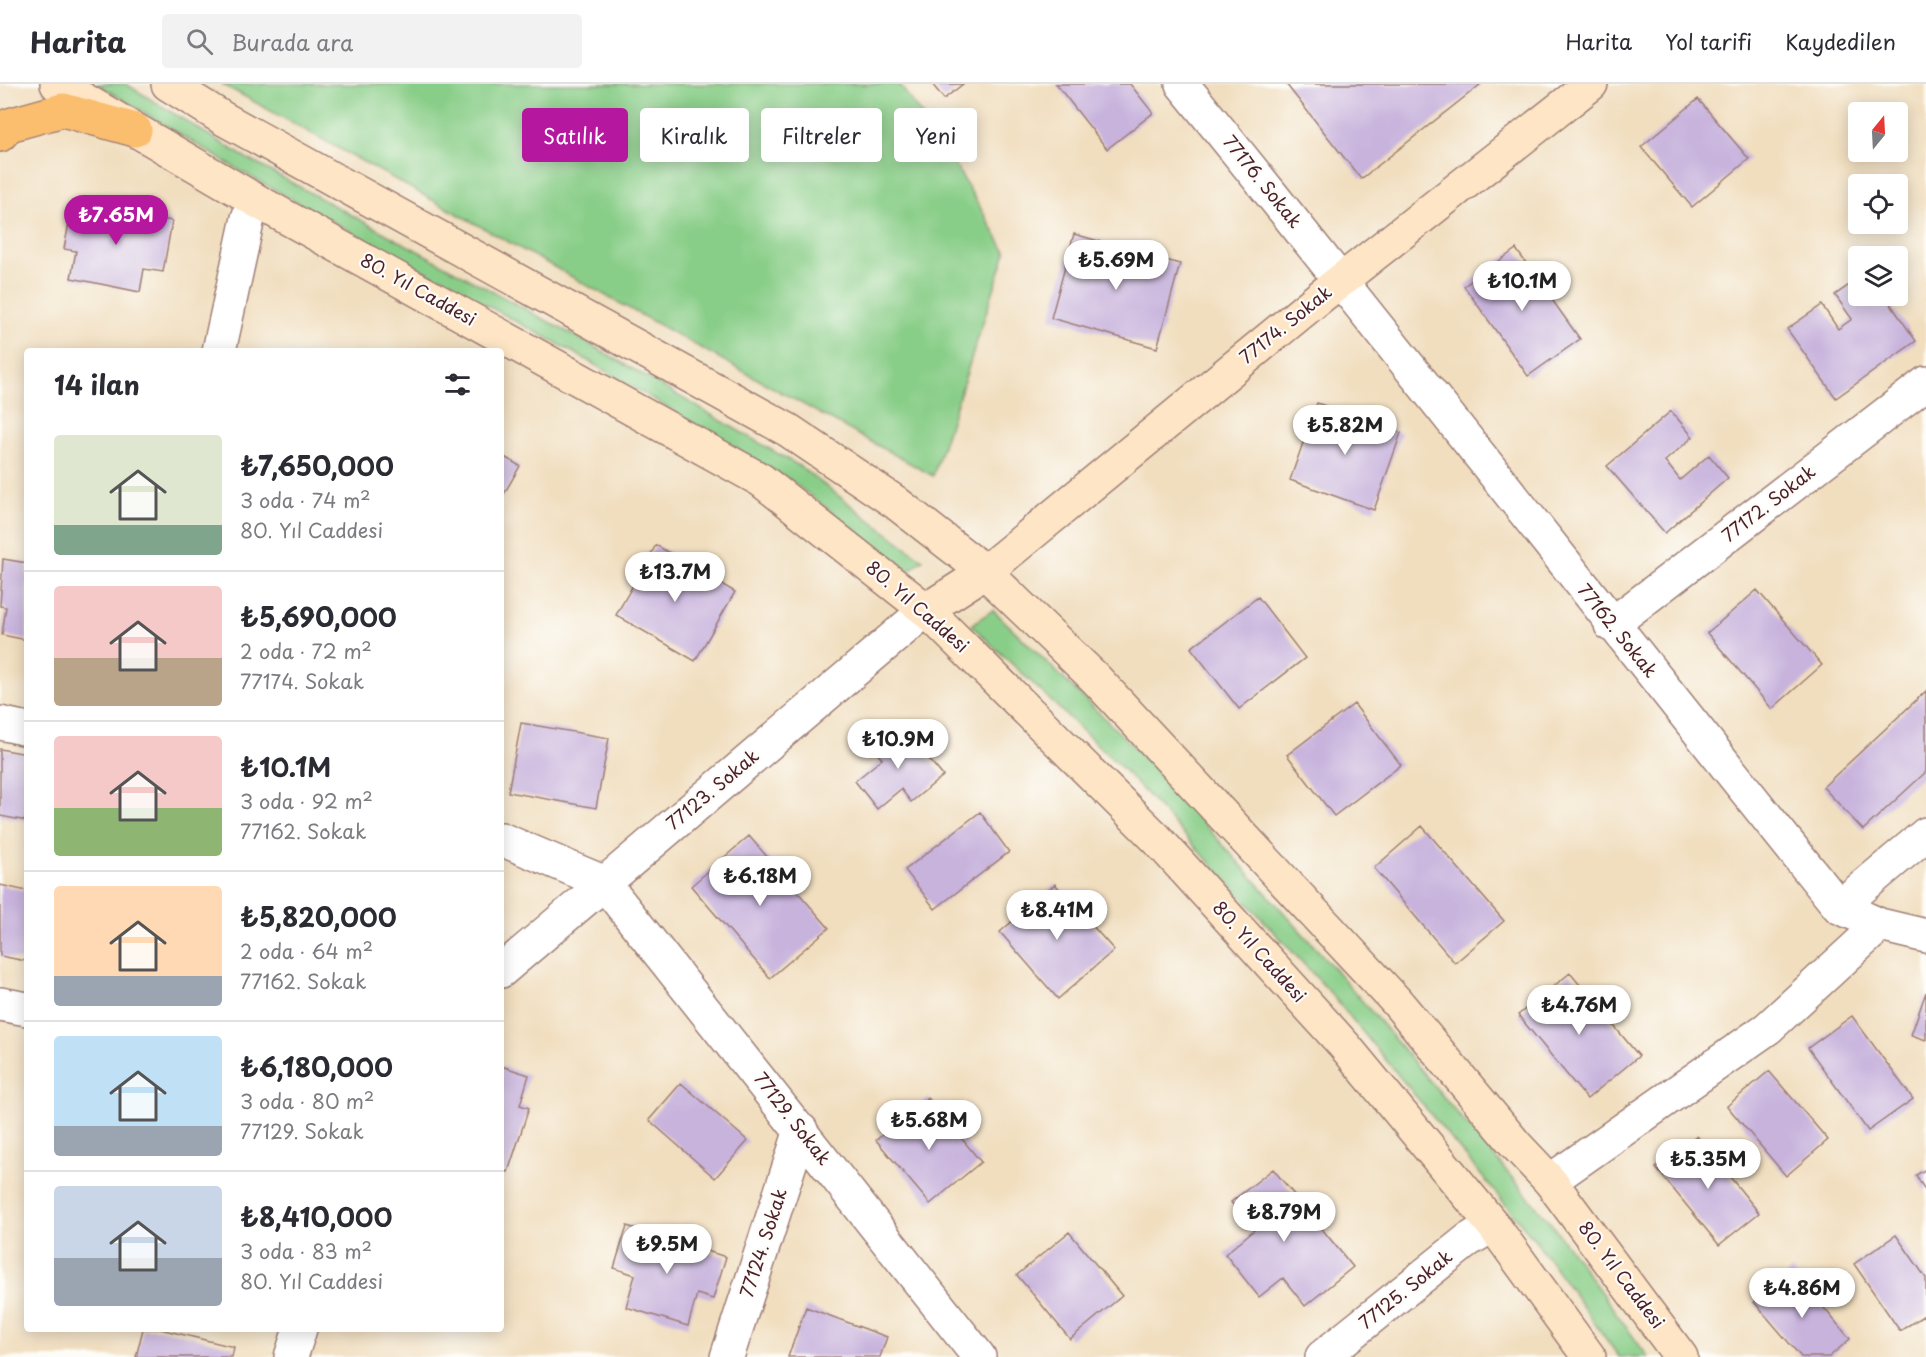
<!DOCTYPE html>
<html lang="tr">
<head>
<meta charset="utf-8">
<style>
	body { margin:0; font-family:"Playpen Sans",sans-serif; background:#f2f2f3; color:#2b2b33; height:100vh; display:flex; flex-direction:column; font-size:22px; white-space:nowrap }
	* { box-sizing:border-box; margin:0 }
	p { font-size:20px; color:#7c7c81 }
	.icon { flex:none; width:33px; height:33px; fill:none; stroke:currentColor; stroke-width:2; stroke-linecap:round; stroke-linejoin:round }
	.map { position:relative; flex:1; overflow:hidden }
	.details { position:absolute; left:24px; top:264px; width:480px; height:984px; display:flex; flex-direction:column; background:#fff; border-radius:6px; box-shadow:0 3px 15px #0003 }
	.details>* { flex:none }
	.guide { position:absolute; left:522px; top:24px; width:570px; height:54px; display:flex; gap:12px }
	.needle { width:39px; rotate:18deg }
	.tools { position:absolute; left:1848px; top:18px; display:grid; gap:12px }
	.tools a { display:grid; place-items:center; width:60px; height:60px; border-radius:6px; background:#fff; box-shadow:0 3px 15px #0003; font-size:30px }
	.price { position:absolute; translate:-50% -51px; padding:0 14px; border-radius:21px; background:#fff; color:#222; font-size:20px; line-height:39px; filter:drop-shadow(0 2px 3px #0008) }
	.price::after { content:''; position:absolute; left:50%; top:36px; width:18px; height:14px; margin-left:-9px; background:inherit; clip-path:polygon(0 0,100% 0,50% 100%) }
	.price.selected { background:#b5179e; color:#fff }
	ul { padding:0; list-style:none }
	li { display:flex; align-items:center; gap:18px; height:150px; padding:0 30px }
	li+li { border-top:2px solid #e1e1e2 }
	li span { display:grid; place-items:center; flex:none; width:168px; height:120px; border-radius:6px; color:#555 }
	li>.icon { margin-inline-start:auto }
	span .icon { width:72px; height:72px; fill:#fffc; stroke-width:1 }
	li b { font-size:26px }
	h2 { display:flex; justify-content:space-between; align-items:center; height:72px; padding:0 30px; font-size:26px }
	.tag { padding:0 21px; border-radius:6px; background:#fff; box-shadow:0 3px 15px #0003; font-size:21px; line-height:54px }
	.tag.selected { background:#b5179e; color:#fff }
	header { display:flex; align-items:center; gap:36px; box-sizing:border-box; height:84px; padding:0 30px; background:#fff; border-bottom:2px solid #e1e1e2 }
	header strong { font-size:28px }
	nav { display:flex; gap:33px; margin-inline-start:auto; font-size:21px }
	.search { width:420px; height:54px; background:#f2f2f3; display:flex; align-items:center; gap:15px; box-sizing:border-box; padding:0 21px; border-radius:6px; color:#7c7c81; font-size:22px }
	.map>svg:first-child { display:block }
</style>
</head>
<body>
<header>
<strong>Harita</strong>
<div class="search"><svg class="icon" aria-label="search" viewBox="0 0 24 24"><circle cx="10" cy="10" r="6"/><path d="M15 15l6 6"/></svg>Burada ara</div>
<nav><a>Harita</a><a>Yol tarifi</a><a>Kaydedilen</a></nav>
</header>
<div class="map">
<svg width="1926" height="1273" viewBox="0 0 1926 1273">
	<rect width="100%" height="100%" fill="#fdfcf7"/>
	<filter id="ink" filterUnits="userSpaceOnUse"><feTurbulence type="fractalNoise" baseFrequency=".0167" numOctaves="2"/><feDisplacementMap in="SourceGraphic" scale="12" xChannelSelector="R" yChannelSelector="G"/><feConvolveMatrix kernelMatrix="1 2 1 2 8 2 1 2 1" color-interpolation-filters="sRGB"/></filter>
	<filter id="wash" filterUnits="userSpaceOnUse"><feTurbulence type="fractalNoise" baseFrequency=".008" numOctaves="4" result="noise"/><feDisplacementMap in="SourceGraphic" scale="24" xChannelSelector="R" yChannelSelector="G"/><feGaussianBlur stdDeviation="1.35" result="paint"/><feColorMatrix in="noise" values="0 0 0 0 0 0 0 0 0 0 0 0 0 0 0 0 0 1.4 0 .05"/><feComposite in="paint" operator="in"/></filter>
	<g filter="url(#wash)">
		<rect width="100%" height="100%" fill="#f1debf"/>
		<!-- green -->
		<path fill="#89ce88" stroke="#6a765a" stroke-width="1.5" d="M 97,0 L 126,0 L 246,74 L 588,259 L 799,382 L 923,476 L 908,487 L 790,396 L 580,272 L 242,88 Z
			M 222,0 L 899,0 L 943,60 L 1006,168 L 933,392 Z
			M 993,526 L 1141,670 L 1340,891 L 1553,1142 L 1648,1273 L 1619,1273 L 1534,1155 L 1327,905 L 1125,687 L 971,541 Z"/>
		<g id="blocks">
			<!-- building -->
			<path fill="#c8b3dd" d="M 932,0 L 963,0 L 944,15 Z
				M 1056,0 L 1130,0 L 1153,29 L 1107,65 Z
				M 1286,0 L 1481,0 L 1361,95 Z
				M 1698,15 L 1749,75 L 1692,123 L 1641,63 Z
				M 73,118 L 172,137 L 163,188 L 144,185 L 140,208 L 71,194 L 76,167 L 64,165 Z
				M 1074,150 L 1180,180 L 1157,264 L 1051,234 Z
				M 1516,165 L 1580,255 L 1528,292 L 1464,202 Z
				M 1858,195 L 1858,212 L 1885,212 L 1916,257 L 1836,314 L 1787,245 L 1822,221 L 1838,245 L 1852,235 L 1835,211 Z
				M 1317,319 L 1401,349 L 1374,426 L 1290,396 Z
				M 1671,327 L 1693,353 L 1665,377 L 1680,396 L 1709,371 L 1728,394 L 1665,449 L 1607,382 Z
				M 501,371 L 520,382 L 501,415 Z
				M 656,461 L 735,508 L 695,577 L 616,531 Z
				M 3,475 L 27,479 L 27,556 L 2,551 L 6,523 L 0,522 Z
				M 1757,506 L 1822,581 L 1772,625 L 1707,549 Z
				M 1258,513 L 1305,574 L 1239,625 L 1191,564 Z
				M 1926,607 L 1926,688 L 1863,746 L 1823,703 Z
				M 1354,620 L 1401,681 L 1334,732 L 1287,671 Z
				M 521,639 L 609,654 L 596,724 L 508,708 Z
				M 900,640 L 943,692 L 911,718 L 901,705 L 877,725 L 855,697 L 882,675 L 872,663 Z
				M 0,665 L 27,670 L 27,737 L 0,732 Z
				M 980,728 L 1009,768 L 935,825 L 905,786 Z
				M 1422,742 L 1504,837 L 1455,879 L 1374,784 Z
				M 749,752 L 829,844 L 770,894 L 691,802 Z
				M 1055,800 L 1114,866 L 1058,915 L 1000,848 Z
				M 0,801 L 27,807 L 26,877 L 0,872 Z
				M 1570,889 L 1639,972 L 1587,1015 L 1518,931 Z
				M 1926,908 L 1926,956 L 1911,951 Z
				M 1852,932 L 1913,1015 L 1868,1047 L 1808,964 Z
				M 501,982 L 529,991 L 520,1021 L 529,1024 L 508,1088 L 501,1086 Z
				M 1769,987 L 1828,1056 L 1786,1092 L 1727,1022 Z
				M 681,999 L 748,1057 L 715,1094 L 649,1036 Z
				M 928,1014 L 981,1078 L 930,1120 L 876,1056 Z
				M 1697,1052 L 1759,1129 L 1719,1161 L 1656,1084 Z
				M 1273,1085 L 1353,1183 L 1305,1222 L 1283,1194 L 1259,1213 L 1225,1170 L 1254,1146 L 1231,1118 Z
				M 1926,1085 L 1926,1108 L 1916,1091 Z
				M 627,1142 L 726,1173 L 713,1215 L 697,1210 L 688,1242 L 626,1223 L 635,1191 L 614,1184 Z
				M 1069,1148 L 1122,1212 L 1070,1255 L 1017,1191 Z
				M 1896,1151 L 1926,1194 L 1926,1230 L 1900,1247 L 1854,1180 Z
				M 1792,1186 L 1850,1255 L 1829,1273 L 1801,1273 L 1754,1218 Z
				M 806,1223 L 887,1253 L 880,1273 L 788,1273 Z
				M 143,1245 L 160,1245 L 234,1263 L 232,1273 L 136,1273 Z"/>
		</g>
	</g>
	<g filter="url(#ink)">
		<use href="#blocks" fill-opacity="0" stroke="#9e7e75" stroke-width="1.5"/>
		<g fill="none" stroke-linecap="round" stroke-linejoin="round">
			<defs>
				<path id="street" d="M 1182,0 C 1404,272 1619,550 1839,823 L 1880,841 L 1926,852
					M 219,267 L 248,134 L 255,116
					M 1611,541 L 1926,299
					M 0,639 L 27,645
					M 501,755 L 603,798 L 979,1273
					M 1839,823 L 1926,750
					M 501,887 L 926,526
					M 0,920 L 27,925
					M 1550,1097 L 1768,944 L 1880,841
					M 291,1273 L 300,1245
					M 727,1273 L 801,1046
					M 1322,1273 L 1468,1156 L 1493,1141"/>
				<path id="secondary" d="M 57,0 L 255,116 L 761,396 L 926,526 L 1156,754 L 1344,961 L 1493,1141 L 1589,1273
					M 168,0 L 224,35 L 788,346 L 895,418 L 985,488 L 1095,594 L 1396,917 L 1516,1061 L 1550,1097 L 1681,1273
					M 926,526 L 985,488 L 1320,213 L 1591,0"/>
				<path id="primary" d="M 0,51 L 9,41 L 63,26 L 135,46"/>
			</defs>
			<!-- street casing -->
			<use href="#street" stroke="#9e7e75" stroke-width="36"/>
			<!-- secondary casing -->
			<use href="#secondary" stroke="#9e7e75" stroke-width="36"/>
			<!-- primary casing -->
			<use href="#primary" stroke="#9e7e75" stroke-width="36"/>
			<!-- street -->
			<use href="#street" stroke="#fff" stroke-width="33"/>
			<!-- secondary -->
			<use href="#secondary" stroke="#fde5c5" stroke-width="33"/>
			<!-- primary -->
			<use href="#primary" stroke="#fbbd6e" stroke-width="33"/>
		</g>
	</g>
	<g text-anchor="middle" stroke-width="4.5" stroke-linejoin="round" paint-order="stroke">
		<!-- street labels -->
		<g font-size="18" fill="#4a1f2b" stroke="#fdfcf7">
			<text transform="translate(1262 98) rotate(51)" y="6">77176. Sokak</text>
			<text transform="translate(418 206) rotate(29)" y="6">80. Yıl Caddesi</text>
			<text transform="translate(1286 241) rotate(-39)" y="6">77174. Sokak</text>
			<text transform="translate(1769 420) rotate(-38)" y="6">77172. Sokak</text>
			<text transform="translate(917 523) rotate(41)" y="6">80. Yıl Caddesi</text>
			<text transform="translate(1617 547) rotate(51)" y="6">77162. Sokak</text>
			<text transform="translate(713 706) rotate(-40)" y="6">77123. Sokak</text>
			<text transform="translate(1259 868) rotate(48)" y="6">80. Yıl Caddesi</text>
			<text transform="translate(792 1035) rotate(52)" y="6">77129. Sokak</text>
			<text transform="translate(764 1159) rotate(-72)" y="6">77124. Sokak</text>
			<text transform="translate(1621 1191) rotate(53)" y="6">80. Yıl Caddesi</text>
			<text transform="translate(1406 1206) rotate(-39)" y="6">77125. Sokak</text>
		</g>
	</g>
</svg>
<div class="tools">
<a><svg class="needle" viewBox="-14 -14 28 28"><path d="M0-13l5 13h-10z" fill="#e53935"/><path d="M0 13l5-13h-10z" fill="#7c7c81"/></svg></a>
<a><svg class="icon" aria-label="locate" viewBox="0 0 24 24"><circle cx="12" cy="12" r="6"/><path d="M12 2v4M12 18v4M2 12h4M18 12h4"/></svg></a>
<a><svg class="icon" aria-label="layers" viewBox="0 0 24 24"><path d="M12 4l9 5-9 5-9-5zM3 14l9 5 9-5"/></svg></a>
</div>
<b class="price selected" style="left:116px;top:162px">₺7.65M</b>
<b class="price" style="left:1116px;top:207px">₺5.69M</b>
<b class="price" style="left:1522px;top:228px">₺10.1M</b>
<b class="price" style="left:1345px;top:372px">₺5.82M</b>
<b class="price" style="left:675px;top:519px">₺13.7M</b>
<b class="price" style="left:898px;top:686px">₺10.9M</b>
<b class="price" style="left:760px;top:823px">₺6.18M</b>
<b class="price" style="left:1057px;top:857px">₺8.41M</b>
<b class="price" style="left:1579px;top:952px">₺4.76M</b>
<b class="price" style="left:929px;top:1067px">₺5.68M</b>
<b class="price" style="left:1708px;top:1106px">₺5.35M</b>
<b class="price" style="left:1284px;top:1159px">₺8.79M</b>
<b class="price" style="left:667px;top:1191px">₺9.5M</b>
<b class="price" style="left:1802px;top:1235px">₺4.86M</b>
<div class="guide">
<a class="tag selected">Satılık</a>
<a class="tag">Kiralık</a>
<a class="tag">Filtreler</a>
<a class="tag">Yeni</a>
</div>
<section class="details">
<h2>14 ilan<svg class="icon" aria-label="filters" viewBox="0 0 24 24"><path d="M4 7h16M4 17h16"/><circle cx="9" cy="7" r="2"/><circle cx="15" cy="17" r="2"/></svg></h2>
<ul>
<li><span style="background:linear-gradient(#dfe7d0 75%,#7fa58c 0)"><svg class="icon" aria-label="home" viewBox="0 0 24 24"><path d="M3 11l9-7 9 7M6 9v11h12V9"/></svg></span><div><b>₺7,650,000</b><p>3 oda · 74 m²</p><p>80. Yıl Caddesi</p></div></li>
<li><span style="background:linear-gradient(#f6c9c9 60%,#b9a48a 0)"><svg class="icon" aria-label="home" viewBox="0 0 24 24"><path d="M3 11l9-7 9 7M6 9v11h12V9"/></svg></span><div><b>₺5,690,000</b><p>2 oda · 72 m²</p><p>77174. Sokak</p></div></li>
<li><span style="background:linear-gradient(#f6c9c9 60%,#8fb573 0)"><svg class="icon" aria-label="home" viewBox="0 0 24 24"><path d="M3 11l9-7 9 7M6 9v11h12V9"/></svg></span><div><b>₺10.1M</b><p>3 oda · 92 m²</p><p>77162. Sokak</p></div></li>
<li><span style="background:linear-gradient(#ffd9b3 75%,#9aa5b1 0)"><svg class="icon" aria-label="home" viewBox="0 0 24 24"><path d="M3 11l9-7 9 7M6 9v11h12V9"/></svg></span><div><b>₺5,820,000</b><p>2 oda · 64 m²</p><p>77162. Sokak</p></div></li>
<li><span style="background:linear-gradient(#bfe0f5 75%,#9aa5b1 0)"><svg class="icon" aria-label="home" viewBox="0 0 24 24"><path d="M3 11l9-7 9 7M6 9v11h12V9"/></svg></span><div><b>₺6,180,000</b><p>3 oda · 80 m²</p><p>77129. Sokak</p></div></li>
<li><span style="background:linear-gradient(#c9d6e8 60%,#9aa5b1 0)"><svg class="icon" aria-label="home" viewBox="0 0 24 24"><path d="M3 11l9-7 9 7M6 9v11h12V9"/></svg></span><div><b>₺8,410,000</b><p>3 oda · 83 m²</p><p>80. Yıl Caddesi</p></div></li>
</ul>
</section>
</div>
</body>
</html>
